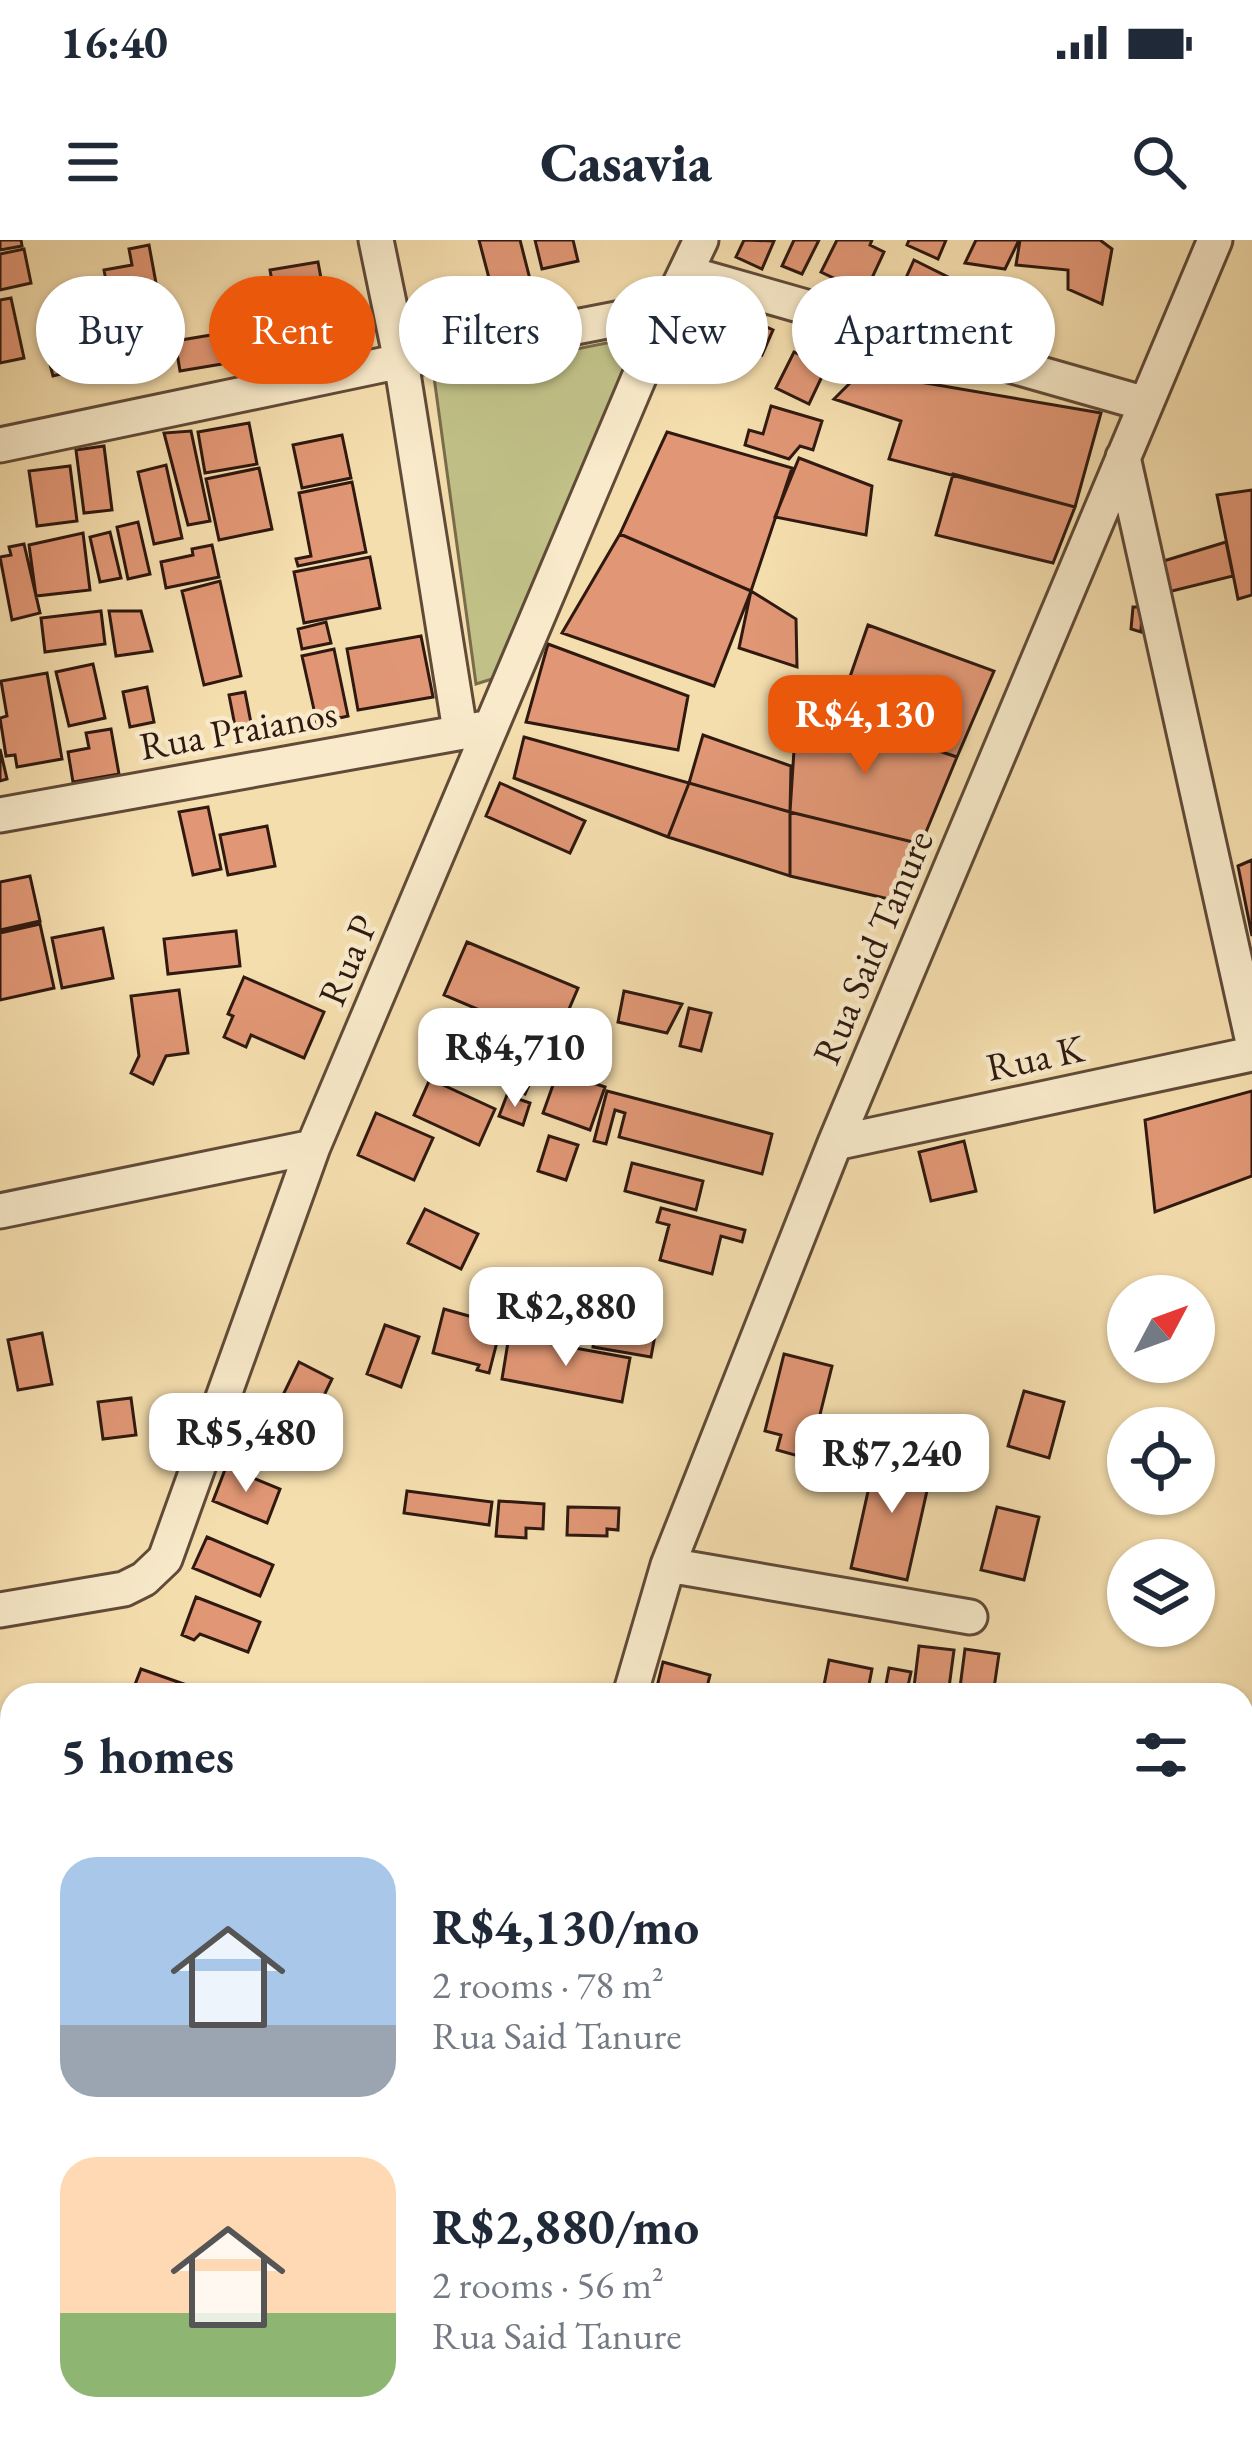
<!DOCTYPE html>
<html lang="en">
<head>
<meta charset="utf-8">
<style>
	body { margin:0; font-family:"EB Garamond",serif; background:#f2f2f3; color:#1f2937; height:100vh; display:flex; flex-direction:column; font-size:45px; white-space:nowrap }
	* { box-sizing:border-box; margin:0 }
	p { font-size:39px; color:#747a83 }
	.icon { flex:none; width:66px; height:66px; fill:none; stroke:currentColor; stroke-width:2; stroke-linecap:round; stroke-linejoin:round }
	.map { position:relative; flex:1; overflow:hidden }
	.sheet { position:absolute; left:0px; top:1443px; width:1254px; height:771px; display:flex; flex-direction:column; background:#fff; border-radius:36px 36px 0 0; box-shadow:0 3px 9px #0004 }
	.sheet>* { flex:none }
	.banner { position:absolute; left:36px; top:36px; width:1182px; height:108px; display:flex; gap:24px }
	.needle { width:78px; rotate:49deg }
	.tools { position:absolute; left:1107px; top:1035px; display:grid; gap:24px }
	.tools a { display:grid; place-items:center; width:108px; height:108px; border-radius:50%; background:#fff; box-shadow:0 3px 9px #0004; font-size:60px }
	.price { position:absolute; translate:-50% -102px; padding:0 27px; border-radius:24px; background:#fff; color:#222; font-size:39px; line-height:78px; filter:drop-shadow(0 3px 6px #0008) }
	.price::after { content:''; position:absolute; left:50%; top:72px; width:36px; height:27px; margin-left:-18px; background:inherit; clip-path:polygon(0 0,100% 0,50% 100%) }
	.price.current { background:#ea580c; color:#fff }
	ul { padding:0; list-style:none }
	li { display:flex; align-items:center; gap:36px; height:300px; padding:0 60px }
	li span { display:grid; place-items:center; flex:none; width:336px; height:240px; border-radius:36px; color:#555 }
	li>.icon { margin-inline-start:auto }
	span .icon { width:144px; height:144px; fill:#fffc; stroke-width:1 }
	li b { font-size:51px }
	h2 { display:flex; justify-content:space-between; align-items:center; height:144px; padding:0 60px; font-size:51px }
	.chip { padding:0 42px; border-radius:54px; background:#fff; box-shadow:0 3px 9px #0004; font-size:42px; line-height:108px }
	.chip.current { background:#ea580c; color:#fff }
	.status { display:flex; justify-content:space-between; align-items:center; height:84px; padding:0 60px; background:#fff; direction:ltr }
	.status svg { height:33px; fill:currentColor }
	header { display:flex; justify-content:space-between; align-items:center; height:156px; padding:0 60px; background:#fff; font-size:54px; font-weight:800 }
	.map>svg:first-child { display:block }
</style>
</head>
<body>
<div class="status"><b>16:40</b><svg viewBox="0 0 49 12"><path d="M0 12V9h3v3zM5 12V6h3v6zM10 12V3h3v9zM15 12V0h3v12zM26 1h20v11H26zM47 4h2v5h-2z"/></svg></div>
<header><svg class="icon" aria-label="menu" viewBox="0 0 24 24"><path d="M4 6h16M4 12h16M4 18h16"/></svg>Casavia<svg class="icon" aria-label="search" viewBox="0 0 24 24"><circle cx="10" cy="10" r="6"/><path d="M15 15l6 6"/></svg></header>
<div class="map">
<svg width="1252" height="2212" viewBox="0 0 1252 2212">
	<rect width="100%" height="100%" fill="#f5deae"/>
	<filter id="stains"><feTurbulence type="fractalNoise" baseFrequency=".00167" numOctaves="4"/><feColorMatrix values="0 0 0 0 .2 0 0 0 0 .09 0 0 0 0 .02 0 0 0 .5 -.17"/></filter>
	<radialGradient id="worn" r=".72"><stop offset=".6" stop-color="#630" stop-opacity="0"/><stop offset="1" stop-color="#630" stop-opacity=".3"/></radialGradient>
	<!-- green -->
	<path fill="#c0c087" stroke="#786c4c" stroke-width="3" d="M 647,95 L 511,433 L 476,444 L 434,137 Z"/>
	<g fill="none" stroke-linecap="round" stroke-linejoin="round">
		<!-- river -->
		<path stroke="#9cbcac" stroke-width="63" d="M 0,1783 L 12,1770
			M 1242,1846 L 1252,1847"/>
	</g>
	<!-- building -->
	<path fill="#e19775" stroke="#2f1910" stroke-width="3" d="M 0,0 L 21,0 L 22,6 L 0,10 Z
		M 479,0 L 520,0 L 534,55 L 496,65 Z
		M 535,0 L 573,0 L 578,21 L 542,29 Z
		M 744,0 L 774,1 L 762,29 L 736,17 Z
		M 794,0 L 819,0 L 802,34 L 782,26 Z
		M 837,0 L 872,0 L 870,5 L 884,12 L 865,53 L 821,32 Z
		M 909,0 L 946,0 L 938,19 L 907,5 Z
		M 976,0 L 1019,0 L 1005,29 L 965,23 Z
		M 1020,0 L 1100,0 L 1112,9 L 1102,64 L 1068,49 L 1068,30 L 1016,25 Z
		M 149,5 L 160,65 L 112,73 L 104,30 L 132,25 L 129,9 Z
		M 24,9 L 31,43 L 0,50 L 0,14 Z
		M 914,20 L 948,37 L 934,67 L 900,51 Z
		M 318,22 L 332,97 L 283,105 L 270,30 Z
		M 11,58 L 24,118 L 0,123 L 0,60 Z
		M 711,65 L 743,78 L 720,136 L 678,118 L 692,82 L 705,79 Z
		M 754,81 L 773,90 L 762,115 L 742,106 Z
		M 223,93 L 228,123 L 180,131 L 175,101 Z
		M 79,96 L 86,128 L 53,136 L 45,105 Z
		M 794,112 L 826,128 L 809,164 L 776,148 Z
		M 861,132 L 1101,173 L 1075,267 L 889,219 L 901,181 L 834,159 Z
		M 771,166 L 822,181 L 813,210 L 800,206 L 789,219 L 745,205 L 749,190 L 763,194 Z
		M 249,183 L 257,224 L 205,233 L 198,192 Z
		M 191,191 L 210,281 L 188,285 L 164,193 Z
		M 667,192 L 792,228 L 751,351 L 620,294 Z
		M 342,195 L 351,238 L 302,248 L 293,205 Z
		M 104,206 L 112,270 L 84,273 L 76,210 Z
		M 799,218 L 872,246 L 866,295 L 775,277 Z
		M 166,225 L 182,298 L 154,304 L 138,232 Z
		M 70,226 L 77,281 L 37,286 L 29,231 Z
		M 259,228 L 272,289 L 219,300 L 206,239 Z
		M 953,234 L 1075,267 L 1053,323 L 936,295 Z
		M 352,242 L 366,312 L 298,326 L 296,319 L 311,316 L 299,253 Z
		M 1252,250 L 1252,355 L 1238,359 L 1217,255 Z
		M 138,282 L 150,334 L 128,339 L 117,287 Z
		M 110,292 L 121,338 L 100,342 L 90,297 Z
		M 83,293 L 90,350 L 36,356 L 29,305 Z
		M 620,294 L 751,351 L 714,446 L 562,393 Z
		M 1226,302 L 1233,336 L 1168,352 L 1157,323 Z
		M 24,304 L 40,373 L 12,380 L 0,317 L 11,315 L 9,307 Z
		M 212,305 L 219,337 L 166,348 L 161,322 L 193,315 L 192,309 Z
		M 370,317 L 380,368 L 304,383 L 294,332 Z
		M 220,341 L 241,436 L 204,445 L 182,351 Z
		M 751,351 L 796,379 L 797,427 L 739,408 Z
		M 1133,367 L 1142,367 L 1141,392 L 1131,389 Z
		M 101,371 L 105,404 L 45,412 L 41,378 Z
		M 109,371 L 141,371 L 152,411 L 116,416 Z
		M 326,382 L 331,403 L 302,409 L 298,389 Z
		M 868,385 L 994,431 L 957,517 L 836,477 Z
		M 421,396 L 433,457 L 358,470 L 347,409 Z
		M 548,404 L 688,456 L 678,510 L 526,482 Z
		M 334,409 L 348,476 L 317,483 L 302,416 Z
		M 93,424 L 105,478 L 69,486 L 56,432 Z
		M 47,433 L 62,519 L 17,527 L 15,515 L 6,516 L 0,478 L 7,476 L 1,441 Z
		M 147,447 L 154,482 L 130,487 L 123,452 Z
		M 245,452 L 252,488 L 236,491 L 229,455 Z
		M 797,464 L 957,517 L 921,604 L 790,572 Z
		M 111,489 L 119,534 L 73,542 L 68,512 L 89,508 L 86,493 Z
		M 703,495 L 791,526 L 790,572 L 689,543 Z
		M 524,497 L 689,543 L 668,597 L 514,538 Z
		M 0,509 L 7,539 L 0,541 Z
		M 500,543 L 585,581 L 570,613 L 486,576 Z
		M 689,543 L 790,572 L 790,636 L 668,597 Z
		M 208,567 L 221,629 L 193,635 L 179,572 Z
		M 790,572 L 921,604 L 893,660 L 790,636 Z
		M 267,586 L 275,626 L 228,635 L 220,595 Z
		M 1252,620 L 1252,696 L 1238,626 Z
		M 30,636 L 40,681 L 0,690 L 0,642 Z
		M 40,684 L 54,748 L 0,760 L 0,693 Z
		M 103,688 L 113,738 L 62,748 L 52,698 Z
		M 236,691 L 240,726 L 168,734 L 164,699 Z
		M 467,702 L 578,748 L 555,802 L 444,755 Z
		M 244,737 L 324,772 L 304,818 L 251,795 L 246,807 L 224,797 L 233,776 L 228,774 Z
		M 179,750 L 188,813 L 166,816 L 153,844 L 131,833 L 139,816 L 131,756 Z
		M 624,751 L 682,764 L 667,793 L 618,782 Z
		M 689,768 L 711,773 L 701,811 L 680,806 Z
		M 445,774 L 484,789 L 473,819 L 433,805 Z
		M 511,802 L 542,816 L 525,854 L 494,840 Z
		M 558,831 L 605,847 L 590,890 L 543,873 Z
		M 430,839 L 495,869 L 479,905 L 414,875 Z
		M 607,851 L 772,894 L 762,934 L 619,897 L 625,873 L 615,870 L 606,904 L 594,901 Z
		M 1252,851 L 1252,936 L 1155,972 L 1145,880 Z
		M 507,855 L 530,863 L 523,885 L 499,876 Z
		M 376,873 L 433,898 L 414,940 L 358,915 Z
		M 549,896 L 578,905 L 566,940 L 538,931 Z
		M 964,901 L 976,951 L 931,961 L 919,912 Z
		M 632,923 L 703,941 L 696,970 L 625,951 Z
		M 661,968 L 745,990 L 742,1002 L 721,996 L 712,1034 L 660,1020 L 669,985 L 657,982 Z
		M 425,969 L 478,994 L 461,1029 L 408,1003 Z
		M 581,1047 L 623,1054 L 620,1072 L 658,1079 L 651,1117 L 593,1107 L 596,1090 L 575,1087 Z
		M 444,1069 L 494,1083 L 498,1098 L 489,1133 L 477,1130 L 479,1125 L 433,1113 Z
		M 385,1085 L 419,1097 L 401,1147 L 367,1134 Z
		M 42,1093 L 52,1144 L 18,1150 L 8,1100 Z
		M 509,1096 L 630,1118 L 622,1162 L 502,1139 Z
		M 784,1114 L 832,1126 L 809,1219 L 777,1210 L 781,1195 L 765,1191 Z
		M 299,1122 L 332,1139 L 315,1174 L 282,1157 Z
		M 1024,1151 L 1064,1162 L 1049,1218 L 1008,1206 Z
		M 131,1158 L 136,1195 L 103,1199 L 98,1162 Z
		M 248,1161 L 305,1188 L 289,1222 L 232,1196 Z
		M 877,1211 L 933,1224 L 907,1340 L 851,1328 Z
		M 226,1227 L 280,1249 L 267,1283 L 213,1261 Z
		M 407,1251 L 492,1262 L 489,1285 L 404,1273 Z
		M 499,1261 L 544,1264 L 543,1289 L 526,1288 L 526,1298 L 496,1296 Z
		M 568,1267 L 619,1268 L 618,1290 L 607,1289 L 607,1296 L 567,1295 Z
		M 997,1267 L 1039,1277 L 1024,1340 L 981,1330 Z
		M 207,1297 L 273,1325 L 260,1356 L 193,1328 Z
		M 196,1357 L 260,1382 L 248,1412 L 200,1394 L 194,1400 L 182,1395 Z
		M 919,1406 L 954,1410 L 948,1455 L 913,1455 Z
		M 965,1409 L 999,1414 L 993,1455 L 959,1455 Z
		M 829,1420 L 872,1429 L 867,1455 L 822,1455 Z
		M 663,1422 L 710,1435 L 705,1455 L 655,1455 Z
		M 889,1428 L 911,1432 L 906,1455 L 884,1455 Z
		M 141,1429 L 198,1449 L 196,1455 L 131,1455 Z
		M 1242,1474 L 1252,1477 L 1252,1555 L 1248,1566 L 1242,1564 Z"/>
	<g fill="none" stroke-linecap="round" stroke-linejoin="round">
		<defs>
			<path id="street" d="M 376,0 L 401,121 L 460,491
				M 687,33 L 1146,164
				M 0,205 L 401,121 L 668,69
				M 1123,217 L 1252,798
				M 0,575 L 491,487
				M 835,903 L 1252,814
				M 0,971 L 313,907
				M 668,1325 L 970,1377
				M 0,1370 L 124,1349 L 144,1339 L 165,1319 L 313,907 L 668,69 L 701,0
				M 630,1455 L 668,1325 L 835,903 L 1215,0"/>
		</defs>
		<!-- street casing -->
		<use href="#street" stroke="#604a38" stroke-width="39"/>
		<!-- street -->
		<use href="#street" stroke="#f8eaca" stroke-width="33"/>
	</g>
	<g text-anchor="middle" stroke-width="9" stroke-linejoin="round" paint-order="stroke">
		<!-- street labels -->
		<g font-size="39" fill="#2f1910" stroke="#f8eaca">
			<text transform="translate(238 489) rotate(-10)" y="14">Rua Praianos</text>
			<text transform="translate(872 707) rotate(-67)" y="14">Rua Said Tanure</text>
			<text transform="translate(347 720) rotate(-67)" y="14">Rua P</text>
			<text transform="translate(1035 817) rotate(-12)" y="14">Rua K</text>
		</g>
	</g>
	<rect width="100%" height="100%" filter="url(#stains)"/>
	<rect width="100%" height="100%" fill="url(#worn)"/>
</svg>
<div class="tools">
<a><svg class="needle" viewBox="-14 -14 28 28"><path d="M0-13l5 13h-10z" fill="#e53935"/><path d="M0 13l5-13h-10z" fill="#747a83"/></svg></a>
<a><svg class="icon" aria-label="locate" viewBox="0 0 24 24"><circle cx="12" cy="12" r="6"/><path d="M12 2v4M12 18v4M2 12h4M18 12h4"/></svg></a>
<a><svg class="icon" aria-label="layers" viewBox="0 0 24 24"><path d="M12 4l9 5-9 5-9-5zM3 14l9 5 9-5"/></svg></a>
</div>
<b class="price current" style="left:865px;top:537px">R$4,130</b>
<b class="price" style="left:515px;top:870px">R$4,710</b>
<b class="price" style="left:566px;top:1129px">R$2,880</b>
<b class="price" style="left:246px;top:1255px">R$5,480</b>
<b class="price" style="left:892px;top:1276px">R$7,240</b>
<div class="banner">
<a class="chip">Buy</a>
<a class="chip current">Rent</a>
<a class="chip">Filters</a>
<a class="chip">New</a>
<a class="chip">Apartment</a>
</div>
<section class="sheet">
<h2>5 homes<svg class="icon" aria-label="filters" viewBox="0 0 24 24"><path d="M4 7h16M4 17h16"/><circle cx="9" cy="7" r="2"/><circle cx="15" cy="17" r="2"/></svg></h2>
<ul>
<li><span style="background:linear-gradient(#a9c7e8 70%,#9aa5b1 0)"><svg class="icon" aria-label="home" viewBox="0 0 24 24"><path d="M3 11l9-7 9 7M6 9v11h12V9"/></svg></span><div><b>R$4,130/mo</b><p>2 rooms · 78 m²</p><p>Rua Said Tanure</p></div></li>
<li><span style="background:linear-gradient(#ffd9b3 65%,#8fb573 0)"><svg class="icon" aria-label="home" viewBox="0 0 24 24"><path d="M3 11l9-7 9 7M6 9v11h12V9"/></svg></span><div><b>R$2,880/mo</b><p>2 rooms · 56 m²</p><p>Rua Said Tanure</p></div></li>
</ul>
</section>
</div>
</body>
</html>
